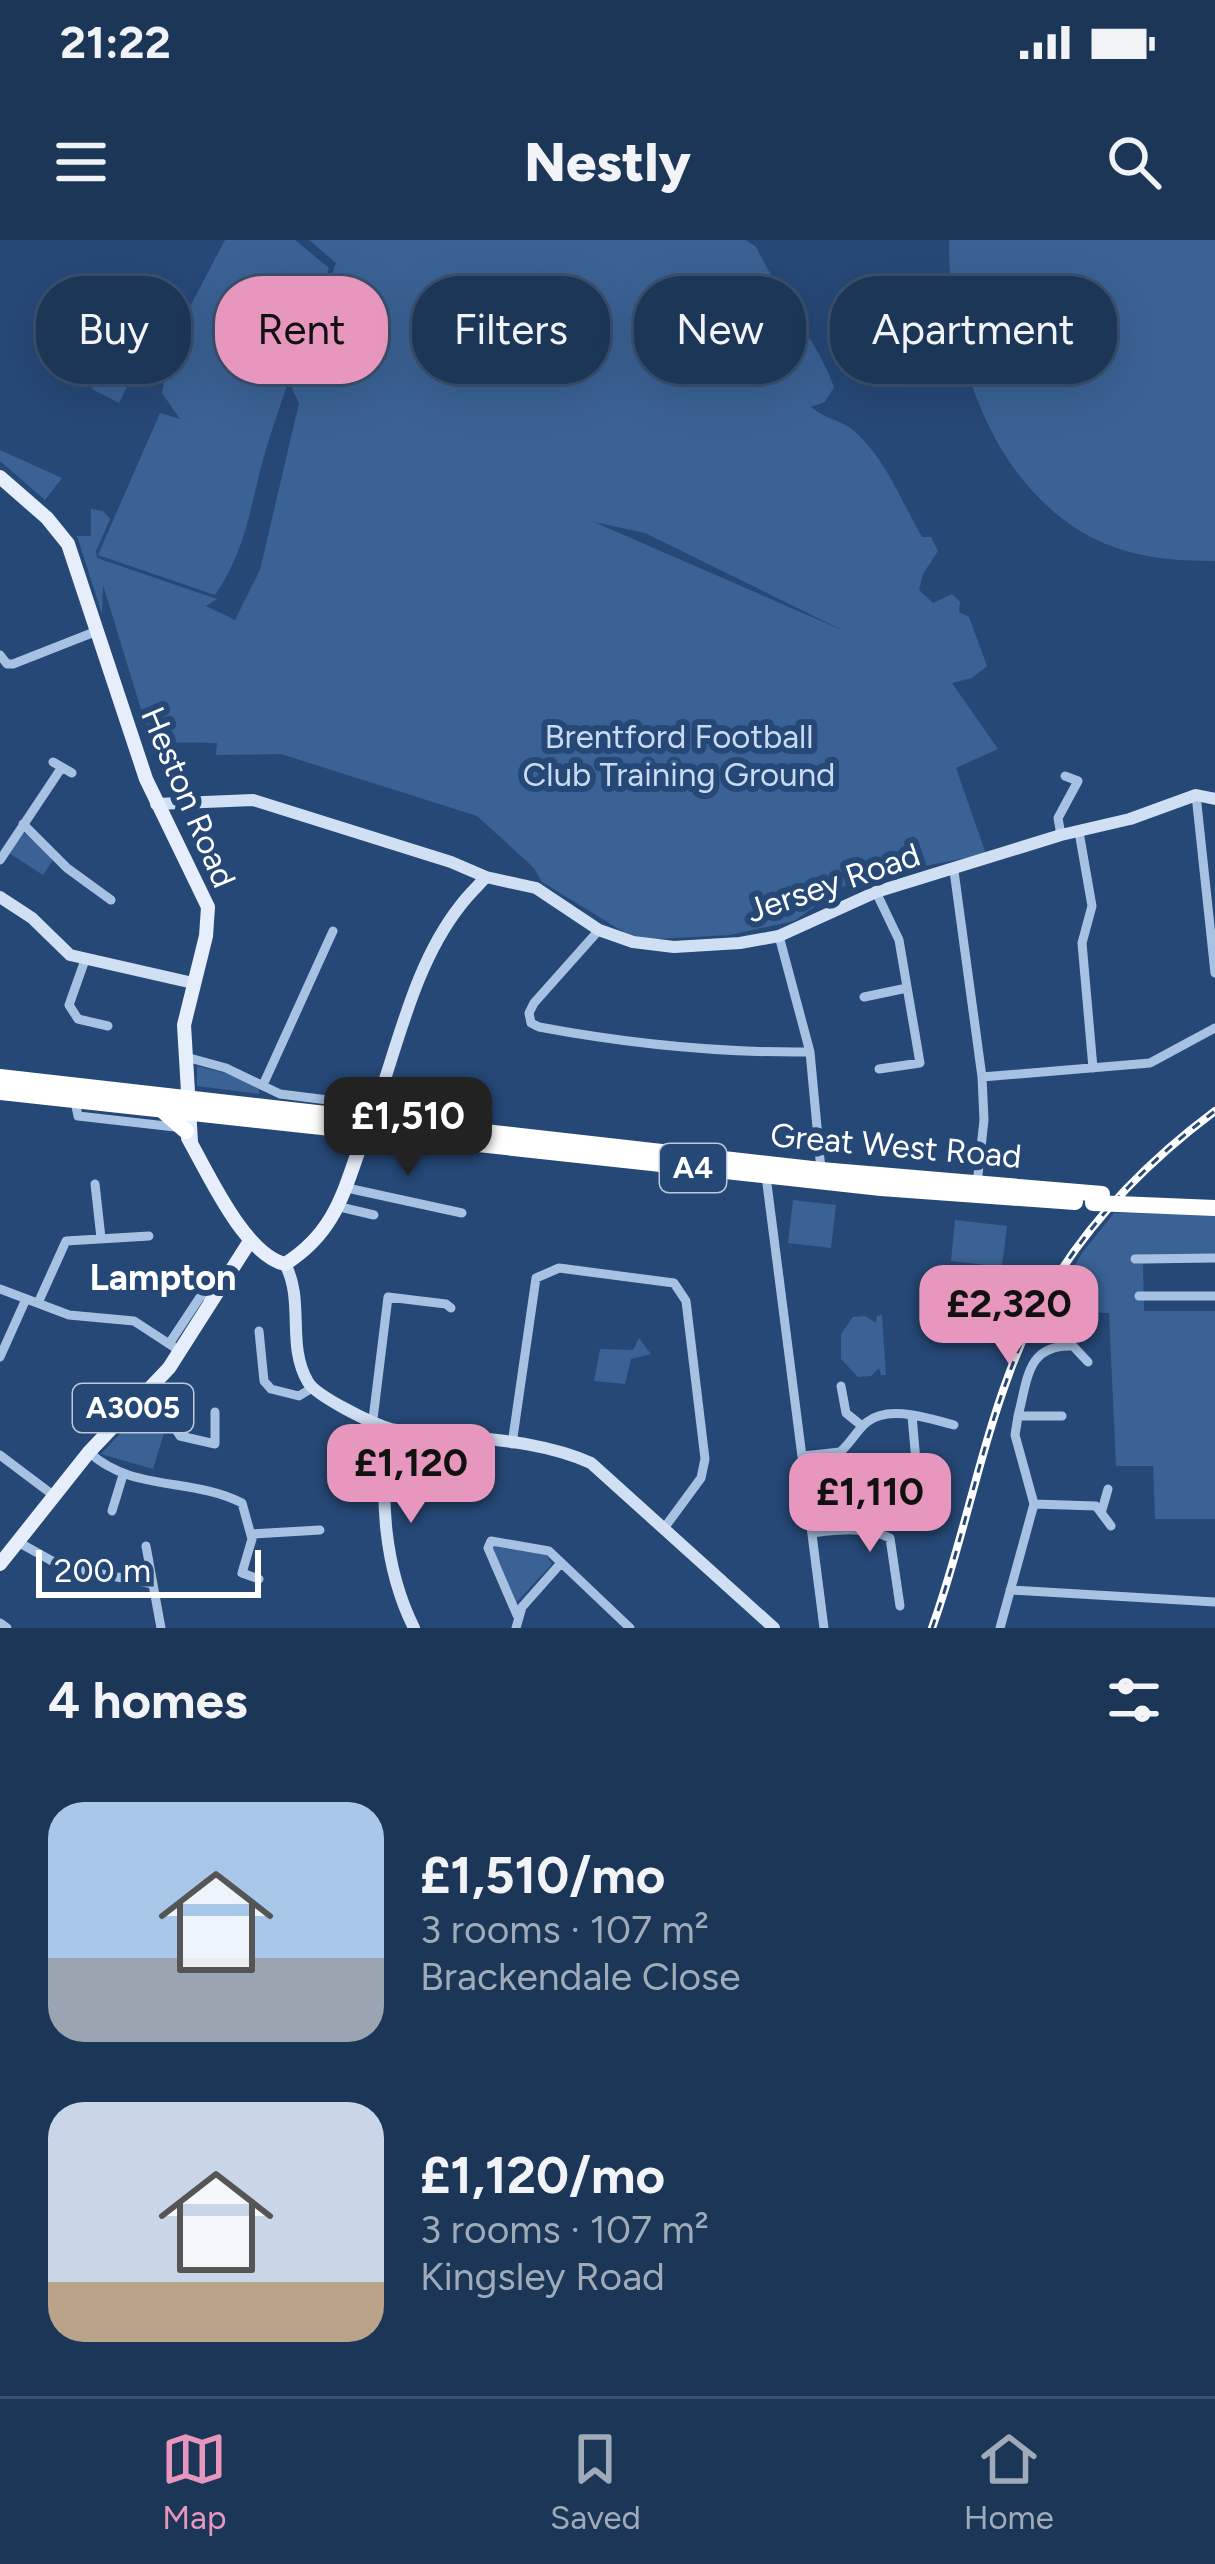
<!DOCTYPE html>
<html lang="en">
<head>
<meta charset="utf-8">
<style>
	body { margin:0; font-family:Figtree,sans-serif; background:#294161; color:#f1f3f6; height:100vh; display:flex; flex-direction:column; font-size:45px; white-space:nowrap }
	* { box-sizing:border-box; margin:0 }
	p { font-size:39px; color:#a0abba }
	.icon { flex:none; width:66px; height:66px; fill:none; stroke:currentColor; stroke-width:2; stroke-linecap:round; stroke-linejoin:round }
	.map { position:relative; height:1388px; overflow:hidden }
	.sheet { display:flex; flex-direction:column; background:#1c3658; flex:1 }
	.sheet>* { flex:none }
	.hud { position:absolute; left:36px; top:36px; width:1143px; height:108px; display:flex; gap:24px }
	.scale { position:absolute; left:36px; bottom:30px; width:225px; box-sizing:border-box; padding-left:12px; border:6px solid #fff; border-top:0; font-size:33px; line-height:42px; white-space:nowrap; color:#fff; -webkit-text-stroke:9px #264876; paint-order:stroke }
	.price { position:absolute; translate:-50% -102px; padding:0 27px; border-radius:24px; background:#e797bd; color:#111; font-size:39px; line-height:78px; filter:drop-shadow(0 3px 6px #0008) }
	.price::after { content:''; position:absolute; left:50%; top:72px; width:36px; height:27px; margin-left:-18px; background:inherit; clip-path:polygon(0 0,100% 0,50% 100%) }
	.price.selected { background:#222; color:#fff }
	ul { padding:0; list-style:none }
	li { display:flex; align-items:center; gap:36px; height:300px; padding:0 48px }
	li span { display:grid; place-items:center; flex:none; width:336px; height:240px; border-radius:36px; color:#555 }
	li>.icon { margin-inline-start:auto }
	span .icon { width:144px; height:144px; fill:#fffc; stroke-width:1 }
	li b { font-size:51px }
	h2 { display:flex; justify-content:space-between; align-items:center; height:144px; padding:0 48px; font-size:51px }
	.chip { padding:0 42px; border-radius:48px; background:#1c3658; box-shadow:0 12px 48px #0002,0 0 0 3px #3a506e; font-size:42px; line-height:108px }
	.chip.selected { background:#e797bd; color:#111 }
	.status { display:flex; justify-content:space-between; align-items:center; height:84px; padding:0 60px; background:#1c3658; direction:ltr }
	.status svg { height:33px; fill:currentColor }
	header { display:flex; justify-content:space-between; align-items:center; height:156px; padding:0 48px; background:#1c3658; font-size:54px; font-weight:800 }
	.menu { display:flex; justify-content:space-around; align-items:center; height:168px; border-top:3px solid #3a506e; background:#1c3658; font-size:33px; color:#a0abba }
	.menu a { display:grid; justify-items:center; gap:6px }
	.menu .selected { color:#e797bd }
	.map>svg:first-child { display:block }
</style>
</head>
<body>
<div class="status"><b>21:22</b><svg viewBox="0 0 49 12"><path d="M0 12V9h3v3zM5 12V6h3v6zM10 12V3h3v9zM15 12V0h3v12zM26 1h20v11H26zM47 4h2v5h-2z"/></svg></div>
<header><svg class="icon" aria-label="menu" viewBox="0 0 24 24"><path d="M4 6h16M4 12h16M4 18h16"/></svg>Nestly<svg class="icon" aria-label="search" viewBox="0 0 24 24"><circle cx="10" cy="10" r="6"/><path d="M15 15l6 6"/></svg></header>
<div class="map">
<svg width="1215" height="1388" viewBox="0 0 1215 1388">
	<rect width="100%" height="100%" fill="#264876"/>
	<!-- green -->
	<path fill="#3a6294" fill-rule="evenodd" d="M 225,0 L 295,0 L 329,28 C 308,87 286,146 267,206 C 251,258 248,309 215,355 L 98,315 L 160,173 L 180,179 L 162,153 L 169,117 L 186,74 Z
		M 309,0 L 746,0 L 756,7 L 773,39 L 767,43 C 795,74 819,107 834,147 L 825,162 L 811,167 C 827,180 843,181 853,190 C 884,216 902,262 922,297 L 931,297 L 938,311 L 923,334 L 919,350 L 933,363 L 952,354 L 960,362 L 959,372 L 969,377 L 987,426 L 972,438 L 952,443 L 998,509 L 956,528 L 986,614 L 853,640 L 794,681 L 730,695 L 637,700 L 542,642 L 534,628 L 477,576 L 281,514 L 216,515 L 217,503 L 151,502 L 103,345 L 102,374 L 77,296 L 91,296 L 91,269 L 103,271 L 110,279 L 96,311 L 97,318 L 217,359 L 206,366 L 235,380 L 260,330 L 299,163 L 292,149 L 336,23 ZM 594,282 L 645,293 L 844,391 Z
		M 949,0 L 1215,0 L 1215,321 C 1175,321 1134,318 1097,300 C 990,248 948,111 949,0 Z
		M 63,39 L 177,68 L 155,137 L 137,127 L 119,163 L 92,149 L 111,113 L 53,81 Z
		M 0,210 L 62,238 L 45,260 L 0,221 Z
		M 22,592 L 38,602 L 53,620 L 43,635 L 9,613 Z
		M 197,826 L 237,836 L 259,849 L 259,854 L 197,846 Z
		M 793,960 L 836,965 L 831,1008 L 788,1003 Z
		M 1114,973 L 1215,974 L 1215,1022 L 1143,1024 L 1144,1071 L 1215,1071 L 1215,1279 L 1155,1279 L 1153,1226 L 1116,1226 L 1109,1073 L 1048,1071 L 1082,1013 Z
		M 955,980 L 1007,986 L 1002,1027 L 951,1021 Z
		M 882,1075 L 886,1135 L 881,1135 L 879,1128 L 871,1136 L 858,1137 L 841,1119 L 841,1094 L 853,1077 L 865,1076 L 876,1083 L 877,1076 Z
		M 639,1098 L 651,1114 L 631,1119 L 625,1144 L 594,1141 L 600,1109 L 633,1110 Z
		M 158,1153 L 170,1174 L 153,1229 L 101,1214 Z
		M 491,1306 L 546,1315 L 552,1324 L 516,1363 Z"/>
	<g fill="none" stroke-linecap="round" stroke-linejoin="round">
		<!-- street -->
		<path stroke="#a7c1e2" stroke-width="9" d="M 0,415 L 7,424 L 13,424 L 97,391
			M 53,522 L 72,533
			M 1196,555 L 1215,733
			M 23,584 L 67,628 L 111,660
			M 1079,592 L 1092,666 L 1082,703 L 1093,828
			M 1061,595 L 1058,578 L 1078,541 L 1065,536
			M 0,620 L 62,527
			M 954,631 L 982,837 L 984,880 L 977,944
			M 876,652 L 899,700 L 920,823 L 879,829
			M 599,690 L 534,763 L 529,773 L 531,783 L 539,787 C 630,804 717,813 810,812
			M 779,696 L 810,812 L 821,930
			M 85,720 L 69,765 L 78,779 L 108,786
			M 864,757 L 907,748
			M 186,817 L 226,828 L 280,854 L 376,866
			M 982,837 L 1150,823 L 1215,788
			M 263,845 L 333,691
			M 75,861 L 78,876 L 175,887
			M 766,936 L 824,1388
			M 95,944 L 101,998
			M 347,948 L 462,973
			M 340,967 L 374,975
			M 1135,1019 L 1215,1018
			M 0,1049 L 69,1075 L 134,1081 L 180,1111
			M 1139,1056 L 1215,1056
			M 38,1063 L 66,1001 L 149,996
			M 259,1091 L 264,1141 L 271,1149 L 299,1156 L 312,1148
			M 169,1104 L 202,1054 L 212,1060
			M 0,1117 L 26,1059
			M 841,1146 L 846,1173 L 862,1186
			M 154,1147 C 180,1168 165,1175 180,1196 L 215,1204 L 215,1172
			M 1062,1176 L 1018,1176 C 1028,1138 1027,1104 1073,1106 L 1088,1122
			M 373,1179 L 388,1057 L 446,1064 L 451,1068
			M 512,1204 L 536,1038 L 559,1028 L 674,1043 L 686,1061 L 705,1219 L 701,1238 L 665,1287
			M 89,1212 C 131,1252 192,1237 242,1263 L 252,1299 L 242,1333 L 259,1339
			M 0,1215 L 53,1255
			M 803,1216 L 840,1212 C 851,1203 856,1191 867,1182 C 889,1164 930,1179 954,1185
			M 879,1249 L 918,1244 L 912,1176
			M 1034,1264 L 1096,1266 L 1111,1286
			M 1102,1270 L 1108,1249
			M 112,1271 L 123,1235
			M 812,1293 C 837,1290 867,1286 890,1298 L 900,1366
			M 252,1294 L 320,1290
			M 18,1302 L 61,1326 L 153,1344
			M 146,1306 L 161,1388
			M 1010,1350 L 1215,1362
			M 517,1375 L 488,1308 L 491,1301 L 549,1311 L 630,1388
			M 0,1383 L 7,1388
			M 516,1388 L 522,1367 L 561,1323
			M 1000,1388 L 1034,1264 L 1015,1195 L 1018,1176"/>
		<!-- secondary -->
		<path stroke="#d0dff3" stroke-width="12" d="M 156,564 L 253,560 L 451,622 L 486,637
			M 0,657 L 32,678 L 70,715 L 193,743
			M 372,877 C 398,807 413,726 460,666 C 468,655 477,647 486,637 L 536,648 L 599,690 L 633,702 L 674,707 L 740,703 L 779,696 L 876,652 L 1061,595 L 1130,579 L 1196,555 L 1215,559
			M 285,1024 C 305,1061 286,1105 308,1142 C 316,1156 371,1183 388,1188 C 398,1192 414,1190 425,1192 C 479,1199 541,1200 591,1223 L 774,1388
			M 389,1189 C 379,1255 384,1328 414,1388"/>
		<!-- primary -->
		<path stroke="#e6eefb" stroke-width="14" d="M 0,237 L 47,278 L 68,304 L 146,539 L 208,667 L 206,696 L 184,785 L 191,902
			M 188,898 C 208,933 244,1014 285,1024
			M 285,1024 C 342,988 345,941 369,883
			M 0,1324 L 89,1212 L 169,1128 L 250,1001"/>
		<!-- highway -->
		<path stroke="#fff" stroke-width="16" d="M 0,837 L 821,930 L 1102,954
			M 0,852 L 881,948 L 1075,962
			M 162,870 L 186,891
			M 1142,965 L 1215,968"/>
		<defs>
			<path id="rail" d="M 932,1388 C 962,1305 978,1217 1009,1134 C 1048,1026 1124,939 1215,871"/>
		</defs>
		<!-- rail casing -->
		<use href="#rail" stroke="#fff" stroke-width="8"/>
		<!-- rail -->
		<use href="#rail" stroke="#264876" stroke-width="3" stroke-dasharray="9" stroke-linecap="butt"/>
		<!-- highway-bridge -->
		<path stroke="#fff" stroke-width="16" d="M 1093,963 L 1142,965"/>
	</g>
	<g text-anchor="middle" stroke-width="12" stroke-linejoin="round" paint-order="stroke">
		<!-- shield labels -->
		<g fill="#264876" stroke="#bec8d6" stroke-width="3">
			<rect x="660" y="904" width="66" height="48" rx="9"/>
			<rect x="73" y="1144" width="120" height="48" rx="9"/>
		</g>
		<g font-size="30" font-weight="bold" fill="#fff">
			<text x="693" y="938">A4</text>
			<text x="133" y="1178">A3005</text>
		</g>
		<!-- park labels -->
		<g font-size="33" fill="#c9dbf2" stroke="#264876">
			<text x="679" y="508">Brentford Football<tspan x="679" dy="38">Club Training Ground</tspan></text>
		</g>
		<!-- street labels -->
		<g font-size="33" fill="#fff" stroke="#264876">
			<text transform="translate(189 557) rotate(67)" y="12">Heston Road</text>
			<text transform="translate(833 642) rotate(-19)" y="12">Jersey Road</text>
			<text transform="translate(896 905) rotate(5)" y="12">Great West Road</text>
		</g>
		<!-- neighbourhood labels -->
		<g font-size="36" font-weight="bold" fill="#fff" stroke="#264876">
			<text x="163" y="1050">Lampton</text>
		</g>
	</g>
</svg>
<div class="scale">200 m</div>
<b class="price selected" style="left:408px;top:939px">£1,510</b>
<b class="price" style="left:1009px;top:1127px">£2,320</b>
<b class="price" style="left:411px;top:1286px">£1,120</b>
<b class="price" style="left:870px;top:1315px">£1,110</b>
<div class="hud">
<a class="chip">Buy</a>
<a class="chip selected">Rent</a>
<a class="chip">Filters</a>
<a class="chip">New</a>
<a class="chip">Apartment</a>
</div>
</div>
<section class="sheet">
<h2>4 homes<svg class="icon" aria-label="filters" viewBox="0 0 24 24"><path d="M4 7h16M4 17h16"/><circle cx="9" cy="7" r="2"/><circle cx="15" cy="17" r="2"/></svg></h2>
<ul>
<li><span style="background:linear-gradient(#a9c7e8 65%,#9aa5b1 0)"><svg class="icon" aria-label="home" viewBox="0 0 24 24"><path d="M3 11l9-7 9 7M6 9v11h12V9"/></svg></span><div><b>£1,510/mo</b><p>3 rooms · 107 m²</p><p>Brackendale Close</p></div></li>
<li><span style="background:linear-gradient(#c9d6e8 75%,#b9a48a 0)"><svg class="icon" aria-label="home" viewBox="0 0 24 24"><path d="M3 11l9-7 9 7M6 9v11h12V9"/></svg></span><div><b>£1,120/mo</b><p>3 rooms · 107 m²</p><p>Kingsley Road</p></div></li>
</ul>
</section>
<nav class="menu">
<a class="selected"><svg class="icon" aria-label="map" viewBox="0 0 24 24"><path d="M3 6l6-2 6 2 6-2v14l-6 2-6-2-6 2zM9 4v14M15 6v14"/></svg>Map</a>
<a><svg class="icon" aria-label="saved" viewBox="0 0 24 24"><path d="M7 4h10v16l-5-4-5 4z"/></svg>Saved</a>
<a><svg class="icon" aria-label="home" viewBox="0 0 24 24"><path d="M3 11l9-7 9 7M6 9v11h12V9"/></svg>Home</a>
</nav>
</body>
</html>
